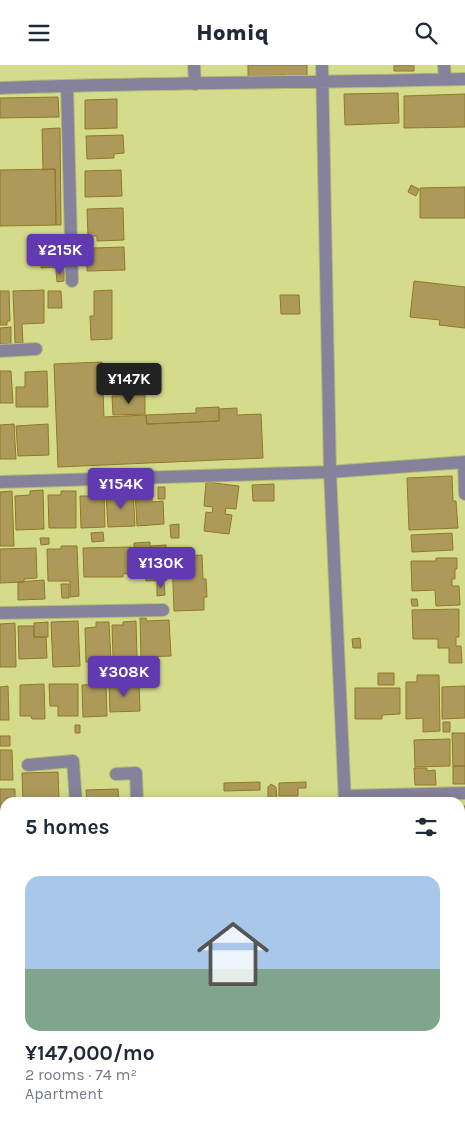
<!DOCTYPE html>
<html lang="en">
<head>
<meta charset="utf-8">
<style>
	body { margin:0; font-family:Karla,sans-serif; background:#f6f6f7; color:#1f2937; height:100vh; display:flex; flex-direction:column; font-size:19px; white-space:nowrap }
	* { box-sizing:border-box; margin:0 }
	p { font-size:16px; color:#747a83 }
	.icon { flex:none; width:28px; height:28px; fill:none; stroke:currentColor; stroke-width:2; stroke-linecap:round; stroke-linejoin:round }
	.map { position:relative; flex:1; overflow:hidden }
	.details { position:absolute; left:0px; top:732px; width:465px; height:336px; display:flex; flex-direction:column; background:#fff; border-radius:15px 15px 0 0; box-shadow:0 2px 12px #0003 }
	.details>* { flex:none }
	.price { position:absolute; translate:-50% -42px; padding:0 11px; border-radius:5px; background:#6139b1; color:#fff; font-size:16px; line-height:32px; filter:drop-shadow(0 1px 2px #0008) }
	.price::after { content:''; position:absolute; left:50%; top:30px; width:15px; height:11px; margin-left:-8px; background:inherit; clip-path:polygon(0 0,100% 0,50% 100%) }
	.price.active { background:#222; color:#fff }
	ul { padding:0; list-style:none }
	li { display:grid; align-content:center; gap:10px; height:265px; padding:0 25px }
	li+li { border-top:1px solid #e0e1e3 }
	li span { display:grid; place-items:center; height:155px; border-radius:15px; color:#555 }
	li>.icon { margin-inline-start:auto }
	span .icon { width:90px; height:90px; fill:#fffc; stroke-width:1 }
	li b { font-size:21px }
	h2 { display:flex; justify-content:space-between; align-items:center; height:60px; padding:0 25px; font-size:21px }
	header { display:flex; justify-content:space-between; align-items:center; height:65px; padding:0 25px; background:#fff; font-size:22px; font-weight:800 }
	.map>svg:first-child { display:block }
</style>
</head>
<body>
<header><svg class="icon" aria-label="menu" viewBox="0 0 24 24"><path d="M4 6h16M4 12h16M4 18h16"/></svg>Homiq<svg class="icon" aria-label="search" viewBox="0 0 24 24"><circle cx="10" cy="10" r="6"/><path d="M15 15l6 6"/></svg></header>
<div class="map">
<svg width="465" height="1068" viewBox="0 0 465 1068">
	<rect width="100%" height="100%" fill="#d4dc8c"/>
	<!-- building -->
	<path fill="#ad9a5a" stroke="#907926" d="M 248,0 L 307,0 L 307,12 L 285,13 L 285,10 L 248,11 Z
		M 394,0 L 414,0 L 414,6 L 394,6 Z
		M 398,28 L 399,58 L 345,60 L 344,29 Z
		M 465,29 L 465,62 L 404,63 L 404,31 Z
		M 58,32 L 59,52 L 0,53 L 0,33 Z
		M 117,34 L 117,63 L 85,64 L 85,35 Z
		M 60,63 L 61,160 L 56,160 L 55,104 L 43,105 L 42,64 Z
		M 123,70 L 124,88 L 114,89 L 114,93 L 87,94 L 86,71 Z
		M 55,104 L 56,160 L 0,161 L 0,105 Z
		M 121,105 L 122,131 L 85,132 L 85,106 Z
		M 411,120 L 419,124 L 416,131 L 408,127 Z
		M 465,122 L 465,153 L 420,153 L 420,123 Z
		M 123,143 L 124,175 L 97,176 L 97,171 L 88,171 L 87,144 Z
		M 90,176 L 90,182 L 80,182 L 80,177 Z
		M 124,182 L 125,205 L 87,206 L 87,192 L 94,191 L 94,183 Z
		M 53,183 L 60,183 L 61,190 L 54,191 Z
		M 58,194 L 58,202 L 41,203 L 41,195 Z
		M 56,205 L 64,205 L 64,216 L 57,217 Z
		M 414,216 L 465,222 L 465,263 L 439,260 L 440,255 L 410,252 Z
		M 44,225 L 44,258 L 22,259 L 23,278 L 15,278 L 13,226 Z
		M 112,225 L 112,274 L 91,275 L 90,251 L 94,251 L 94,226 Z
		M 0,226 L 9,226 L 10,256 L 7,256 L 7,260 L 0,260 Z
		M 48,226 L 61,226 L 62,243 L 48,243 Z
		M 280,230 L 299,230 L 300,249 L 281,249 Z
		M 11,262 L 11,279 L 0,279 L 0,263 Z
		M 102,297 L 104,352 L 146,350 L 147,359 L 219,356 L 219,344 L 237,343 L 237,350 L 261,349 L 263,393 L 58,402 L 54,299 Z
		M 0,306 L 11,306 L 13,338 L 0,338 Z
		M 47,306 L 48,342 L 16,342 L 16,322 L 25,322 L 25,307 Z
		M 145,330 L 145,349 L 113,350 L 112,331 Z
		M 219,342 L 219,356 L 147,359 L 146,350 L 196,348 L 196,343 Z
		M 14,359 L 16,394 L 0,394 L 0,360 Z
		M 48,359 L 49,390 L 18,391 L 16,361 Z
		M 452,411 L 453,436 L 456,436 L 458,463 L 409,465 L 407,413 Z
		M 206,417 L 239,421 L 236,444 L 226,443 L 225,449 L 232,450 L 229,469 L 204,466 L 206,447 L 212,448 L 213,442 L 204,441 Z
		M 274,419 L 274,436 L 253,436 L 252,420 Z
		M 158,422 L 165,422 L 165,434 L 158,434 Z
		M 152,424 L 152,437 L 163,436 L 164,459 L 137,461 L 135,425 Z
		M 43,425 L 44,464 L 16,465 L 15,431 L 30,430 L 30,426 Z
		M 133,425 L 135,461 L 108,462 L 106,430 L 120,430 L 120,426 Z
		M 12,426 L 14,481 L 0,481 L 0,427 Z
		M 61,426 L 76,426 L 76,463 L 49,463 L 48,430 L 61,430 Z
		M 91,427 L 104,427 L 105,462 L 81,463 L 80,431 L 91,431 Z
		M 179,459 L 179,473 L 171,473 L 170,460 Z
		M 103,467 L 104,476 L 92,477 L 91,468 Z
		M 452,468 L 453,485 L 412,487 L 411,470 Z
		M 40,473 L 49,473 L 49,479 L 41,480 Z
		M 150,477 L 150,481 L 166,480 L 167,515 L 146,516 L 146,510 L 135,511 L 134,478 Z
		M 61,481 L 77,481 L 79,531 L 70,532 L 70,516 L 48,516 L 47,484 L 61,484 Z
		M 131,482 L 132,508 L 123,509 L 123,512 L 84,512 L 83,483 Z
		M 36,483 L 37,513 L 24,514 L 24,517 L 0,518 L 0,484 Z
		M 202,490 L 203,514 L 206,514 L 207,532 L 204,532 L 204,545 L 174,546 L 172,492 Z
		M 436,493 L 457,493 L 457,504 L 455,504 L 455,514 L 452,514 L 452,521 L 459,521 L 460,540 L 436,541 L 435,525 L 412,526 L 411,496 L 436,496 Z
		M 44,515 L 45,534 L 18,535 L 18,517 Z
		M 157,518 L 164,518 L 165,530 L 157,531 Z
		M 61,519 L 69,519 L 69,533 L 62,533 Z
		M 411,534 L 417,534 L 418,541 L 412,541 Z
		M 459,544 L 459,572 L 456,572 L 456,581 L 461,581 L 462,598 L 449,598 L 449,583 L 438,583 L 438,574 L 413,574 L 412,545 Z
		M 140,553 L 146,553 L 147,556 L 169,555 L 171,591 L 141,592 Z
		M 78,556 L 80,601 L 53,602 L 51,557 Z
		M 136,556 L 137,592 L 113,592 L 112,560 L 123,560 L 123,557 Z
		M 48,557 L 48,572 L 34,572 L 34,558 Z
		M 96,557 L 109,557 L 111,596 L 86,597 L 85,563 L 96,562 Z
		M 15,558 L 16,602 L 0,602 L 0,559 Z
		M 18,561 L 34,561 L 34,572 L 46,572 L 47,593 L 19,594 Z
		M 360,573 L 361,583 L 353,583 L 352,574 Z
		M 101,598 L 112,598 L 113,608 L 101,608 Z
		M 378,608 L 394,608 L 394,620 L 378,620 Z
		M 417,610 L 439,610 L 440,666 L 423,667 L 423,653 L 406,654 L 406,617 L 417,617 Z
		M 44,619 L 45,654 L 32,654 L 31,651 L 20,651 L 20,620 Z
		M 49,619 L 78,619 L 78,651 L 58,651 L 58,641 L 50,641 Z
		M 106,619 L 107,651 L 83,652 L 82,620 Z
		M 109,619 L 139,619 L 140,646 L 110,647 Z
		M 8,621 L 9,655 L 0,655 L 0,622 Z
		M 465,621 L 465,653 L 442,654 L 442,622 Z
		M 355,623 L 400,623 L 400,649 L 382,650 L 382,654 L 355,654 Z
		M 443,657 L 450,657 L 450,667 L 443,667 Z
		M 75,660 L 80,660 L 80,668 L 75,668 Z
		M 452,668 L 465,668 L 465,701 L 453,701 Z
		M 0,671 L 10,671 L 10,681 L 0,681 Z
		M 450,674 L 450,701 L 415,702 L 414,675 Z
		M 0,685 L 12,685 L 13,715 L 0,715 Z
		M 453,701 L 465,701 L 465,719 L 453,719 Z
		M 414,703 L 427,703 L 427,706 L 435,705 L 436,720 L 415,720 Z
		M 58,707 L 59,734 L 23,736 L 22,708 Z
		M 260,717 L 260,725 L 224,726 L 224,718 Z
		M 306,717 L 306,723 L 298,723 L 298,731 L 279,731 L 279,718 Z
		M 271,719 L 276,722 L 277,736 L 306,735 L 306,738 L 212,738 L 268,735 L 268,722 Z
		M 0,724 L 15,724 L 15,738 L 5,738 L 5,751 L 0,751 Z
		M 118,724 L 119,738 L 87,738 L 86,725 Z
		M 460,741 L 465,741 L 465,771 L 460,771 Z
		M 5,768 L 5,798 L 0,798 L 0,769 Z
		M 0,879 L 5,879 L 5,904 L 0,904 Z
		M 0,910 L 5,910 L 5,934 L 0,934 Z
		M 0,943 L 5,943 L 5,969 L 0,970 Z
		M 0,973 L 5,973 L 5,995 L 0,995 Z
		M 460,999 L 465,999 L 465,1027 L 460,1027 Z
		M 460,1043 L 465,1043 L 465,1066 L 459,1066 L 459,1068 L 428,1068 L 428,1064 L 460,1064 Z
		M 263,1064 L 278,1064 L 278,1068 L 263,1068 Z
		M 310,1066 L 310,1068 L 281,1068 L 281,1067 Z"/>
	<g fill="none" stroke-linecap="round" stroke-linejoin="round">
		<defs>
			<path id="minor" d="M 194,0 L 195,19
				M 322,0 L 330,407 L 345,738
				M 444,0 L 445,14
				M 67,21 L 72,216
				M 0,23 C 155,17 310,18 465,14
				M 0,286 L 36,284
				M 464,397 L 465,429
				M 0,417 L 330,407 L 465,397
				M 0,548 L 163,545
				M 28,700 L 73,696 L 76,738
				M 116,709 L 136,708 L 137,738
				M 345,731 L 465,728
				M 460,794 L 465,794
				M 0,808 L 5,807
				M 351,1064 L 351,1068
				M 186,1068 L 214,1068"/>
		</defs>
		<!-- minor casing -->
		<use href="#minor" stroke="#b4bb75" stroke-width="14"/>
		<!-- minor -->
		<use href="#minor" stroke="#86829c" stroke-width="12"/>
	</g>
</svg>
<b class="price" style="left:60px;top:211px">¥215K</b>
<b class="price active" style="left:129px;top:340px">¥147K</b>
<b class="price" style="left:121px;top:445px">¥154K</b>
<b class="price" style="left:161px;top:524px">¥130K</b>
<b class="price" style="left:124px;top:633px">¥308K</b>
<section class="details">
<h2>5 homes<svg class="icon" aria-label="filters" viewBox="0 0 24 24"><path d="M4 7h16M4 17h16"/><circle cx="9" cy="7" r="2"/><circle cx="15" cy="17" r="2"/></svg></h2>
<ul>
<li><span style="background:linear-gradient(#a9c7e8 60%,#7fa58c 0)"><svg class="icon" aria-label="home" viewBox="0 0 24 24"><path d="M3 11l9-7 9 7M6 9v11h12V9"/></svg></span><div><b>¥147,000/mo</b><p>2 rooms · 74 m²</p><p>Apartment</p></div></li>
</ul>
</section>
</div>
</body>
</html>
